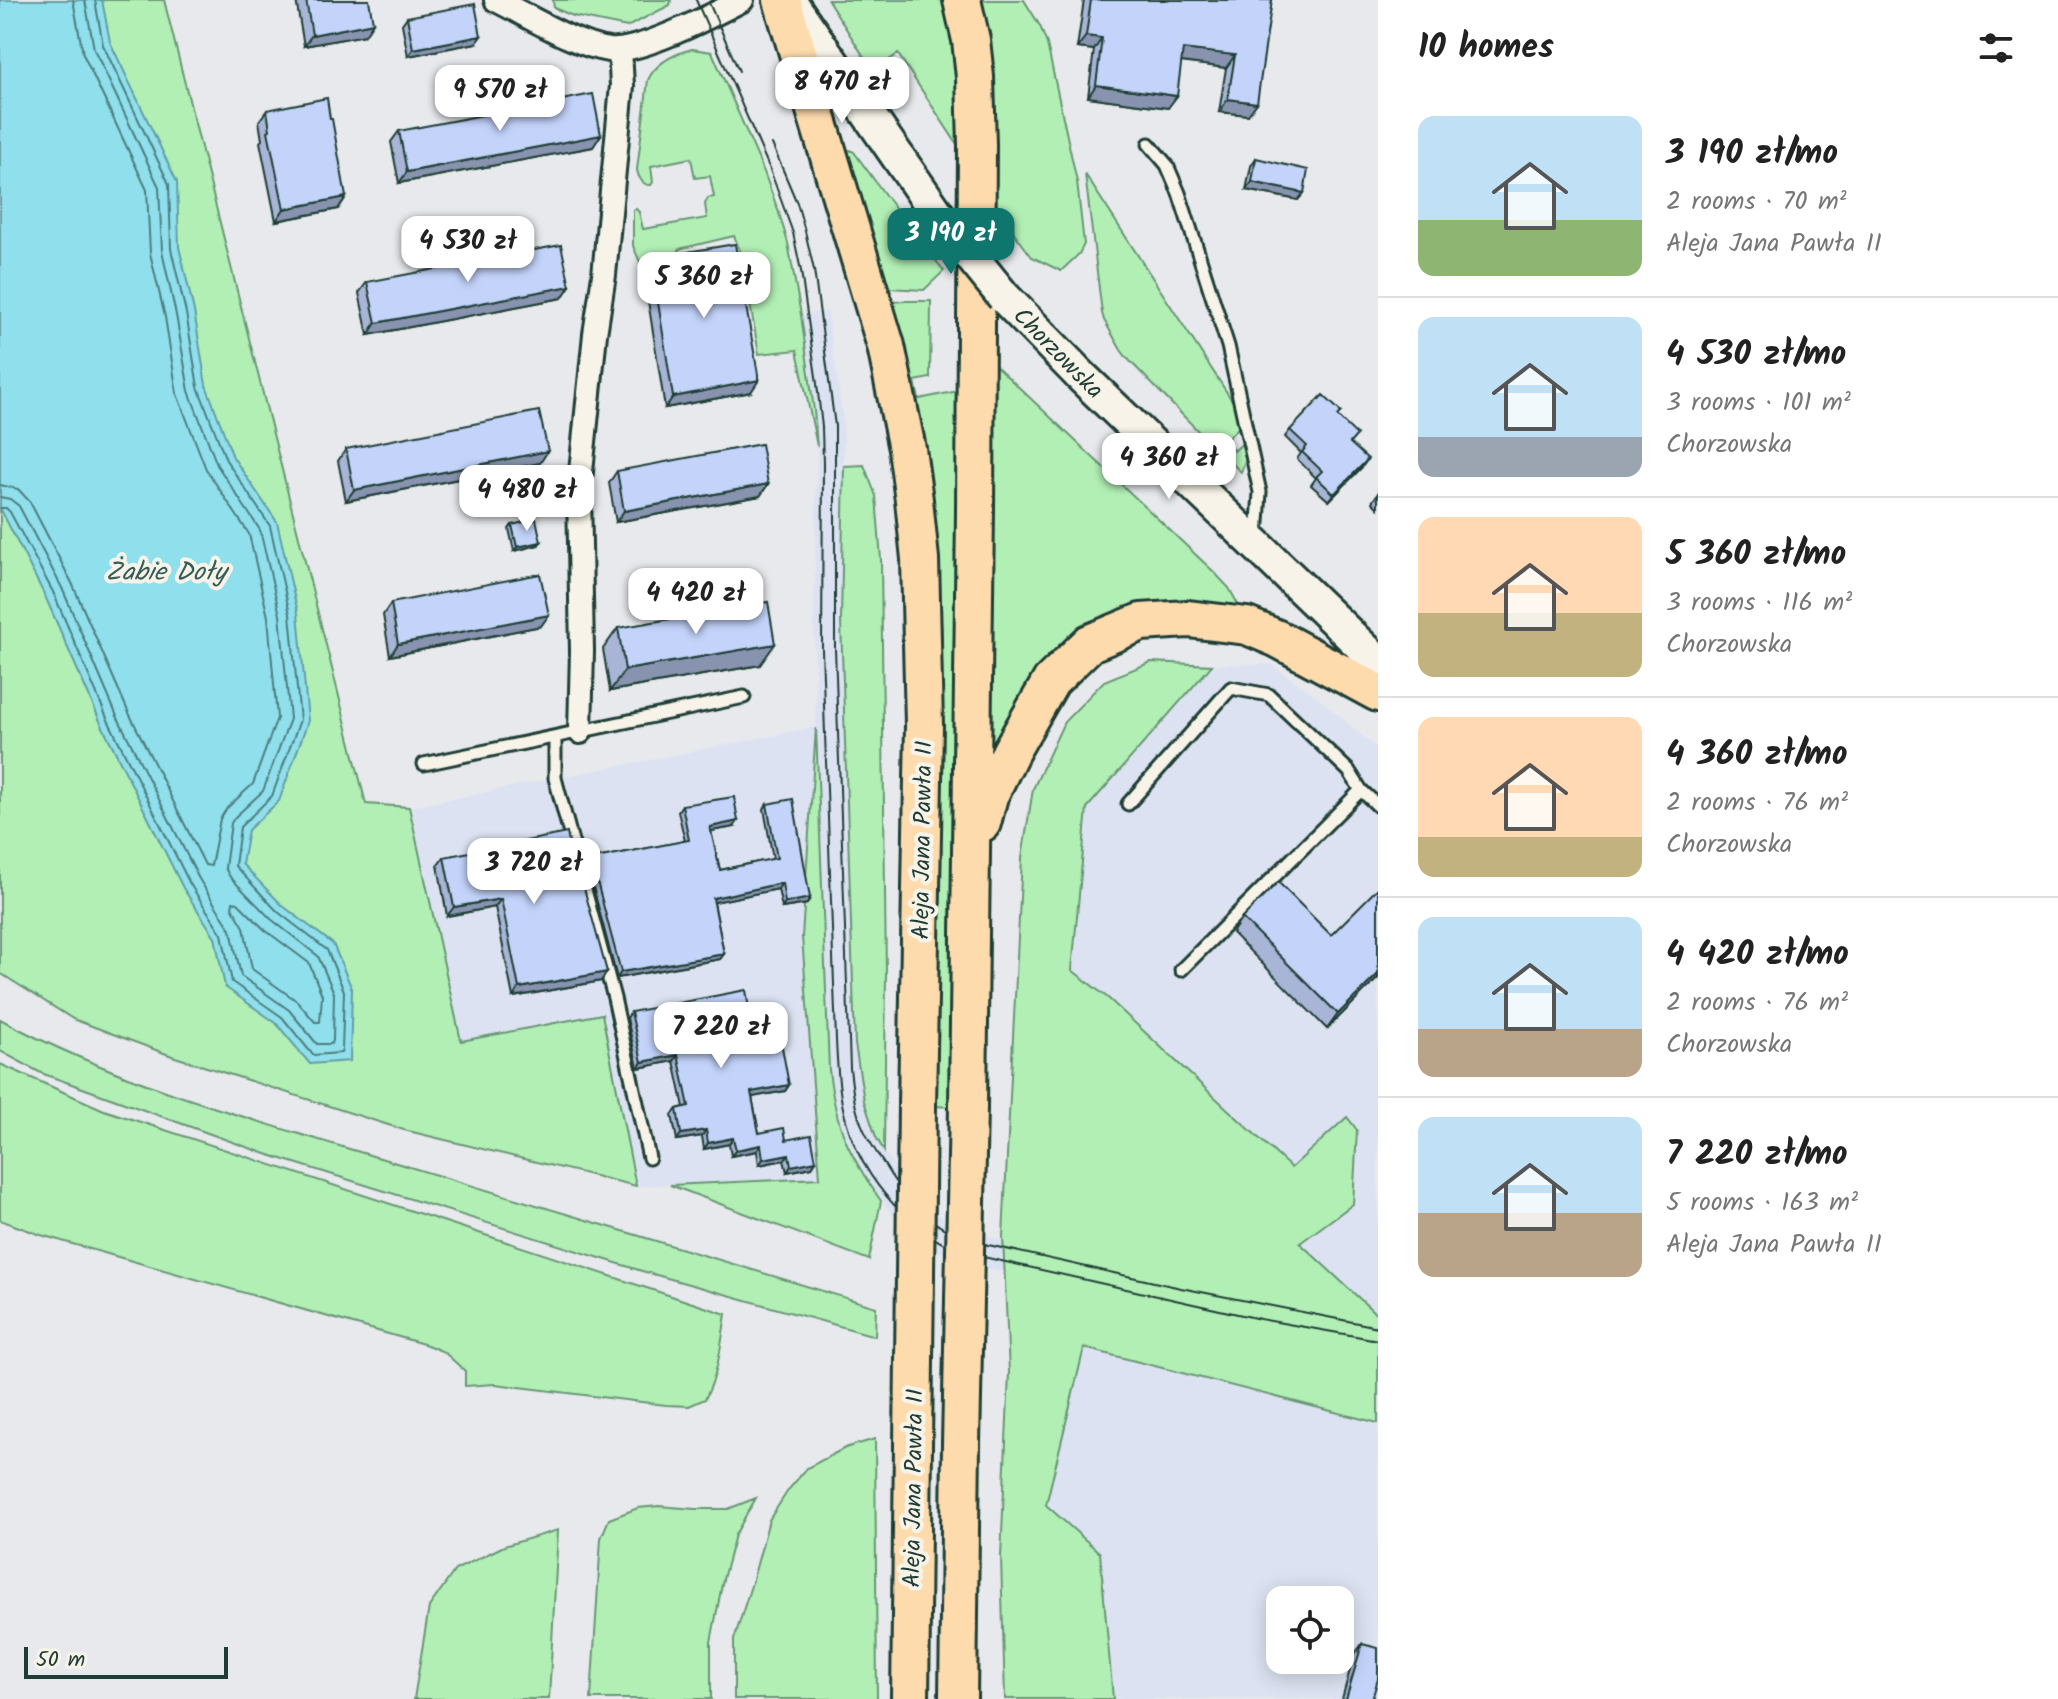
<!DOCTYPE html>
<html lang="en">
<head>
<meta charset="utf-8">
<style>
	body { margin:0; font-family:Kalam,sans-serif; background:#f6f6f6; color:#222; height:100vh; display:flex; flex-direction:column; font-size:30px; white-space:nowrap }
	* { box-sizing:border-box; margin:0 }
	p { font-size:26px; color:#767676 }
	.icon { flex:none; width:44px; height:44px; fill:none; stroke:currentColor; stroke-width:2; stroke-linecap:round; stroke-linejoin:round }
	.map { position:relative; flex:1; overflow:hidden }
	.side { display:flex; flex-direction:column; background:#fff; width:680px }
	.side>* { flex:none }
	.buttons { position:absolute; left:1266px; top:1586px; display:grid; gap:16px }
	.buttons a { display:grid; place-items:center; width:88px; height:88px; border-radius:16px; background:#fff; box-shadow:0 4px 20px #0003; font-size:40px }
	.scale { position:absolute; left:24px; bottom:20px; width:204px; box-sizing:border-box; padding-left:8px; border:4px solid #1f3d34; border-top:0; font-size:22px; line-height:28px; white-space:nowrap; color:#1f3d34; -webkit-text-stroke:6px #f7f3e8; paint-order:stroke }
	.price { position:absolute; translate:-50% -68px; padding:0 18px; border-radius:16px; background:#fff; color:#222; font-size:26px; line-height:52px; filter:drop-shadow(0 2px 4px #0008) }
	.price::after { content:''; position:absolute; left:50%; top:48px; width:24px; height:18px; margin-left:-12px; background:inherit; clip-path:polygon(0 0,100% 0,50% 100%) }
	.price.active { background:#0f766e; color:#fff }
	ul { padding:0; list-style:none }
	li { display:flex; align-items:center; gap:24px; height:200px; padding:0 40px }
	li+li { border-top:2px solid #e0e0e0 }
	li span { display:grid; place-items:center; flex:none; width:224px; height:160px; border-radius:16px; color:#555 }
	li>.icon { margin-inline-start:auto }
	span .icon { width:96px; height:96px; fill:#fffc; stroke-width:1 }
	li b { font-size:34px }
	h2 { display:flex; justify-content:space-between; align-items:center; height:96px; padding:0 40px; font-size:34px }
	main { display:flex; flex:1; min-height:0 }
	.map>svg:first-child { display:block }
</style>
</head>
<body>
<main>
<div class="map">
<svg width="1378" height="1699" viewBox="0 0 1378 1699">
	<rect width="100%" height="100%" fill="#e7e9ed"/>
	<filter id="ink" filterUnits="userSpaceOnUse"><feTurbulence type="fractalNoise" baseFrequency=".0125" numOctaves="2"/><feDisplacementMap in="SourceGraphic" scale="16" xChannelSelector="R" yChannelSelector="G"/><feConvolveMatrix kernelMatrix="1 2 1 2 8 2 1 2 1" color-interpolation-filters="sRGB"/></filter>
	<g filter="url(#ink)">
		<!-- built -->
		<path fill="#dce2f1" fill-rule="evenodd" d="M 827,311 L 842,412 L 844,440 L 841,621 L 855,1044 L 864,1101 L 876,1137 L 899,1175 L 931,1210 L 951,1223 L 998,1239 L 1252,1294 L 1171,1310 L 974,1266 L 947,1256 L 924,1243 L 905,1229 L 892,1215 L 862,1172 L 842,1135 L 832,1094 L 827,1045 L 802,937 L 820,1178 L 636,1186 L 602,1015 L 461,1041 L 409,807 L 816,727 L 814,623 L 817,446 L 814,410 L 801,315 Z
			M 1271,664 L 1317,697 L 1378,749 L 1378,1313 L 1374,1312 L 1300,1243 L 1346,1117 L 1291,1168 L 1108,998 L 1072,970 L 1087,808 L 1212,665 Z
			M 1084,1347 L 1378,1423 L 1378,1699 L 1113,1699 L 1100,1553 L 1045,1505 ZM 1280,1600 L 1340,1600 L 1340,1660 L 1280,1660 Z"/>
		<!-- green -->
		<path fill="#b2efb5" stroke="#689674" stroke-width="2" d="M 0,0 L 164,0 L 366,804 L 409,807 L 461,1041 L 602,1014 L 636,1186 L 404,1130 L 172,1056 L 73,1019 L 0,973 Z
			M 553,0 L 671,0 L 670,5 L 627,27 L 573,16 L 554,8 Z
			M 828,0 L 946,0 L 957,53 L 959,147 L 898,54 L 873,71 Z
			M 980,0 L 1024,0 L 1040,26 L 1047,44 L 1077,182 L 1084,244 L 1079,254 L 1061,271 L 1032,257 L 994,206 Z
			M 692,49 L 712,52 L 764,172 L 779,213 L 788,243 L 801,315 L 814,410 L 817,446 L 797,350 L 759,354 L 741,253 L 734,236 L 679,249 L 679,255 L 640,262 L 633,246 L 633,210 L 636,209 L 639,212 L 643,229 L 707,218 L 705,204 L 708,198 L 714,197 L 710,176 L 695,178 L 691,158 L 651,166 L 653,182 L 651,185 C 643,186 638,177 637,170 L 648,80 C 656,62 674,54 692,49 Z
			M 850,150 L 854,152 L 896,210 L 944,271 L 924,290 L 888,288 L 845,159 L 846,152 Z
			M 1085,174 L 1235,405 L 1242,424 L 1225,441 L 1234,451 L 1245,441 L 1246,459 L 1241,472 L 1202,435 L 1127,358 L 1121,350 L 1104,320 L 1102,313 Z
			M 906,301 L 931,301 L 930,378 L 915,381 L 919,399 L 958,391 L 956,681 L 951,1107 L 935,1106 L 942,707 L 942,635 L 938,579 L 891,302 Z
			M 993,363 L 1214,572 L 1229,588 L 1240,608 L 1189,601 L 1026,689 L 995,745 L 991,744 L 989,736 Z
			M 864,465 L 876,496 L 881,560 L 886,974 L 884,1151 L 876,1137 L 864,1101 L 855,1044 L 841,621 L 844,466 Z
			M 1151,662 L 1212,665 L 1087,808 L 1072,970 L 1108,998 L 1291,1168 L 1347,1117 L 1357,1130 L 1353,1204 L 1300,1243 L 1374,1312 L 1378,1313 L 1378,1423 L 1084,1348 L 1046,1505 L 1100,1553 L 1113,1699 L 1005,1699 L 1001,1557 L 1009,1373 L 1003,1236 L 1022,858 L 1033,789 L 1064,722 L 1104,681 Z
			M 816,728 L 829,1070 C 836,1129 848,1153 881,1201 L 869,1260 L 670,1185 L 820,1178 L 802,937 Z
			M 0,1019 C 122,1085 260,1122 393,1162 C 554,1210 715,1259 876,1307 L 875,1336 L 642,1271 L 266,1154 L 41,1073 L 0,1051 Z
			M 0,1064 L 104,1110 L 726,1314 C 721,1344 719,1372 705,1399 L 689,1406 L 666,1405 L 495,1384 L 465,1386 L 465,1371 L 444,1352 L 427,1345 L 41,1235 L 0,1220 Z
			M 875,1439 L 877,1699 L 734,1699 L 734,1640 L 753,1579 L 769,1520 L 789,1489 L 807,1468 L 845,1448 Z
			M 756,1498 L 735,1535 L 723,1579 L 711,1642 L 711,1699 L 591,1699 L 601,1538 L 609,1519 L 638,1508 L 659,1506 L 695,1509 L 728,1509 Z
			M 558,1530 L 549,1699 L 414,1699 L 429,1607 L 455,1570 L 504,1546 Z"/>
		<!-- water -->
		<path fill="#90dfed" stroke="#639ea3" stroke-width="2" d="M 0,0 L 102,0 L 110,42 L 177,182 L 179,247 L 194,311 L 206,385 L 233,457 L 277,522 L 298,613 L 308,721 L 279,801 L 248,830 L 242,864 L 283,906 L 333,944 L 352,989 L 350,1061 L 310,1064 L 276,1023 L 225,987 L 215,937 L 183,888 L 100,721 L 45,596 L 0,508 Z"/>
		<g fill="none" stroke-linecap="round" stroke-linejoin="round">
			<!-- shore -->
			<path stroke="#4c7e7e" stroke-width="2" d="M 0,485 L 18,489 L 30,502 L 72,583 L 127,709 L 205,865 L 211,866 L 220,819 L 227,808 L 253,784 L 277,718 L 268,617 L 249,534 L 206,469 L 177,394 L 165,317 L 150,253 L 147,190 L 83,54 L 73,0
				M 0,497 L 10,499 L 19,506 L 62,588 L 116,714 L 199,879 L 231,930 L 241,976 L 289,1010 L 317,1044 L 331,1044 L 333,1041 L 334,993 L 318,956 L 271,919 L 230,877 L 225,868 L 231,823 L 235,817 L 263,791 L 290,719 L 280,615 L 260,530 L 217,465 L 189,391 L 176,315 L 162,251 L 159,187 L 94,49 L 85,0
				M 0,508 L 6,508 L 10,512 L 53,592 L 107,718 L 190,884 L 222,934 L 232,982 L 282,1017 L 313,1055 L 341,1053 L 342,1050 L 344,991 L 327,950 L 278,912 L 235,866 L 240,827 L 272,796 L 300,720 L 290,614 L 270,526 L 226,460 L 198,387 L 186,313 L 171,249 L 169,184 L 103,45 L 95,0
				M 233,902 L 238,903 L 265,930 L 309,963 L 322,995 L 320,1022 L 315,1022 L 297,1001 L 252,969 L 244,927 L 232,907 Z"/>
			<defs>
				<path id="service" d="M 1149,144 L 1167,165 L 1179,193 L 1228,346 L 1260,492 L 1257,538
					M 555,737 L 555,778 L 614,998 L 649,1158
					M 424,764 L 744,697
					M 1128,804 L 1231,688 L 1269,695 L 1349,771 L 1361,790
					M 1181,970 L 1361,790 L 1378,806"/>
				<path id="minor" d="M 496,0 C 527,15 576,46 609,50 C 640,53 713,15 742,0
					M 580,732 L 582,651 L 579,491 L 595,334 L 604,275 L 622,86 L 620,50"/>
				<g id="secondary">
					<path d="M 789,0 L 941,219"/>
					<path id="s1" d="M 1004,297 L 1082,377 L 1378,662"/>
				</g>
				<path id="primary" d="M 782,0 L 886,346 L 907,449 L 914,500 L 920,559 L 924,725 L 917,1105
					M 962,0 L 971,40 L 975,77 L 977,145 L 975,511 L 968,1107
					M 982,823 L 989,796 L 1011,751 L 1051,681 L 1090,643 L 1141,622 L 1188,619 L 1247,626 L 1278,639 L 1378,693
					M 910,1699 L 913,1445
					M 958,1699 L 961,1444"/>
			</defs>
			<!-- service casing -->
			<use href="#service" stroke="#1f3d34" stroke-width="17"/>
			<!-- minor casing -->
			<use href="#minor" stroke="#1f3d34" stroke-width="28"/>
			<!-- secondary casing -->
			<use href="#secondary" stroke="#1f3d34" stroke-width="38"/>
			<!-- primary casing -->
			<use href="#primary" stroke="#1f3d34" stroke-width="42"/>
			<!-- service -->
			<use href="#service" stroke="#f7f3e8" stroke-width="11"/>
			<!-- minor -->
			<use href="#minor" stroke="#f7f3e8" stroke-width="22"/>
			<!-- secondary -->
			<use href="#secondary" stroke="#f7f3e8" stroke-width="32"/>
			<!-- primary -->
			<use href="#primary" stroke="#fedbac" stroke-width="36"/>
			<!-- tram -->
			<path stroke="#1f3d34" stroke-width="2" d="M 696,0 L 769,167 L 793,233 L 801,271 L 817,384 L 822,427 L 823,464 L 822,650 L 836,1040 C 837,1063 838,1086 843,1108 C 856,1171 903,1228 961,1252 L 1260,1319 L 1378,1340
				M 710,5 L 739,71
				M 772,144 L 797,203 L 805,231 L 814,270 L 835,426 L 835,649 L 850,1068 C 852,1086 854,1106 861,1123 C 866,1136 874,1149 882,1161 C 904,1199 925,1222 966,1240 L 1181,1288 L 1378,1327"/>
			<defs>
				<path id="secondary-bridge" d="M 941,219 L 1004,297"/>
				<path id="primary-bridge" d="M 961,1444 L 968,1107
					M 913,1445 L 917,1105"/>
			</defs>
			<!-- secondary-bridge casing -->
			<use href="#secondary-bridge" stroke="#1f3d34" stroke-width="38" stroke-linecap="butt"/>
			<!-- primary-bridge casing -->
			<use href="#primary-bridge" stroke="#1f3d34" stroke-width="42" stroke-linecap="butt"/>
			<!-- secondary-bridge -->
			<use href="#secondary-bridge" stroke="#f7f3e8" stroke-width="32"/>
			<!-- primary-bridge -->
			<use href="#primary-bridge" stroke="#fedbac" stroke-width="36"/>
		</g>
		<!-- wall -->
		<path fill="#a8b5d7" stroke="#1f3d34" stroke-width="2" d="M 296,0 L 369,0 L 365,35 L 304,46 Z
			M 1084,0 L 1272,0 L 1248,115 L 1219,112 L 1226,68 L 1181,62 L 1168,108 L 1088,97 L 1094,50 L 1077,48 Z
			M 407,17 L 476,43 L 408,56 L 402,24 Z
			M 267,110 L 346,197 L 338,209 L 276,221 L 260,142 L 262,140 L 259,121 Z
			M 399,131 L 593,147 L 399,183 L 391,142 Z
			M 1256,158 L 1304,193 L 1298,200 L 1246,190 L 1251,166 Z
			M 651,258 L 751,392 L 665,408 L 643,269 Z
			M 367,282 L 562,298 L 368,335 L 359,293 Z
			M 1338,417 L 1362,467 L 1329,501 L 1311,485 L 1316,478 L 1297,459 L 1301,453 L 1285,437 L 1290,430 Z
			M 346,449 L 540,463 L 346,501 L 338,461 Z
			M 617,471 L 768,484 L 760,496 L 616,522 L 609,483 Z
			M 1378,493 L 1378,508 L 1372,502 Z
			M 512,525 L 538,545 L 514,551 L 509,529 Z
			M 391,603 L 541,626 L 390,656 L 383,615 Z
			M 618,628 L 760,665 L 610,691 L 603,649 Z
			M 767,804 L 810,898 L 807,904 L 782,908 L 778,889 L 714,902 L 724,954 L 720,959 L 617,978 L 587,864 L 591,859 L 685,841 L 678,811 L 682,805 L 734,827 L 711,831 L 720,870 L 773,859 L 764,809 Z
			M 444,857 L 572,859 L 607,972 L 601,981 L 513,997 L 495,907 L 447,916 L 438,865 Z
			M 1242,918 L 1331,935 L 1378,978 L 1327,1029 L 1232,933 Z
			M 631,1012 L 754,1041 L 789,1085 L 785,1091 L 752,1097 L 759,1133 L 786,1140 L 816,1161 L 812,1167 L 787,1172 L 784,1160 L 759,1165 L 757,1151 L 731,1156 L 729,1144 L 704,1149 L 702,1136 L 677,1140 L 672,1115 L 677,1109 L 684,1107 L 674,1061 L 638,1068 L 627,1018 Z
			M 1362,1644 L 1372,1699 L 1342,1699 L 1354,1655 Z"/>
		<!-- shaded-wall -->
		<path fill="#8894af" stroke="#1f3d34" stroke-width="2" d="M 373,23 L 365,35 L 304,46 L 312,35 Z
			M 481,36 L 476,43 L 408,56 L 413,49 Z
			M 1086,36 L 1102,38 L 1094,50 L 1077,48 Z
			M 1183,49 L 1235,55 L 1226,68 L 1174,61 Z
			M 1096,85 L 1177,96 L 1168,108 L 1088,97 Z
			M 1228,99 L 1257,103 L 1248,115 L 1219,112 Z
			M 601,135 L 593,147 L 399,183 L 407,172 Z
			M 1252,182 L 1304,193 L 1298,200 L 1246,190 Z
			M 346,197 L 338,209 L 276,221 L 284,209 Z
			M 570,286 L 562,298 L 368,335 L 376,323 Z
			M 759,380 L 751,392 L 665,408 L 673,397 Z
			M 548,451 L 540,463 L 346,501 L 354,490 Z
			M 1368,459 L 1362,467 L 1329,501 L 1334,494 Z
			M 768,484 L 760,496 L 616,522 L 624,511 Z
			M 541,542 L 538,545 L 514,551 L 517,547 Z
			M 549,615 L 541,626 L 390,656 L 398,644 Z
			M 775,644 L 760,665 L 610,691 L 625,670 Z
			M 738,821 L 734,827 L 706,832 L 710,827 Z
			M 782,883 L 778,889 L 710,903 L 713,898 Z
			M 810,898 L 807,904 L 782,908 L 785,903 Z
			M 501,899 L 495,907 L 447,916 L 454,907 Z
			M 724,954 L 720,959 L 617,978 L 621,972 Z
			M 607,972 L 601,981 L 513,997 L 519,988 Z
			M 1378,974 L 1378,978 L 1327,1029 L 1338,1014 Z
			M 678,1055 L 674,1061 L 638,1068 L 642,1062 Z
			M 789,1085 L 785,1091 L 747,1098 L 751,1092 Z
			M 706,1130 L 702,1136 L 677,1140 L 681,1134 Z
			M 733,1138 L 729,1144 L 704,1149 L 708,1143 Z
			M 761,1145 L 757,1151 L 731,1156 L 736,1150 Z
			M 789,1154 L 784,1160 L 759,1165 L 763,1159 Z
			M 816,1161 L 812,1167 L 787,1172 L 791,1166 Z"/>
		<!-- building -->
		<path fill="#c3d3fa" stroke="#1f3d34" stroke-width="2" d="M 306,0 L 369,0 L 373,23 L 312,35 Z
			M 1091,0 L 1272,0 L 1257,103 L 1228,99 L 1235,55 L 1183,49 L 1177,96 L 1096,85 L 1102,38 L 1086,36 Z
			M 475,4 L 481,36 L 413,49 L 407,17 Z
			M 593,94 L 601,135 L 407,172 L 399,131 Z
			M 327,98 L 330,119 L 332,119 L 346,197 L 284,209 L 268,131 L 270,130 L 267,110 Z
			M 1256,158 L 1308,170 L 1304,193 L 1252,182 Z
			M 735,244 L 759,380 L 673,397 L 651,258 Z
			M 561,245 L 570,286 L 376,323 L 367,282 Z
			M 1323,395 L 1341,412 L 1337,416 L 1357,435 L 1350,443 L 1368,459 L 1334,494 L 1316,477 L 1322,471 L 1302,452 L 1307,446 L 1290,430 Z
			M 539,411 L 548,451 L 354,490 L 346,449 Z
			M 761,444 L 768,484 L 624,511 L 617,471 Z
			M 536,519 L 541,542 L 517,547 L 512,525 Z
			M 540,574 L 549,615 L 398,644 L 391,603 Z
			M 768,602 L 775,644 L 625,670 L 618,628 Z
			M 734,797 L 738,821 L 710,827 L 720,870 L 777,858 L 767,804 L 793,799 L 810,898 L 785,903 L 782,883 L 713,898 L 724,954 L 621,972 L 591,859 L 689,840 L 682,805 Z
			M 567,833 L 572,859 L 576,859 L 607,972 L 519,988 L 501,899 L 454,907 L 444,857 Z
			M 1278,882 L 1331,935 L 1378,888 L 1378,974 L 1338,1014 L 1242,918 Z
			M 746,990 L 754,1041 L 780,1036 L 789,1085 L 751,1092 L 759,1133 L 784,1128 L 786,1140 L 811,1135 L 816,1161 L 791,1166 L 789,1154 L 763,1159 L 761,1145 L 736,1150 L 733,1138 L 708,1143 L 706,1130 L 681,1134 L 677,1109 L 689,1106 L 678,1055 L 642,1062 L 631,1012 Z
			M 1362,1644 L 1378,1648 L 1378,1679 L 1372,1699 L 1346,1699 Z"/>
	</g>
	<g text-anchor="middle" stroke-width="8" stroke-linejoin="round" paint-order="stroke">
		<!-- street labels -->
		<g font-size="24" fill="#1f3d34" stroke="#f7f3e8">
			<text dy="8" stroke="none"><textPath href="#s1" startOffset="78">Chorzowska</textPath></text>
			<text transform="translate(922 840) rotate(-89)" y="8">Aleja Jana Pawła II</text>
			<text transform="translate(913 1488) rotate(-89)" y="8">Aleja Jana Pawła II</text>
		</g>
		<!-- water labels -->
		<g font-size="26" font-style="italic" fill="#365d59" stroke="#f7f3e8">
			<text x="166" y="580">Żabie Doły</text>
		</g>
	</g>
</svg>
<div class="buttons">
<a><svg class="icon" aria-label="locate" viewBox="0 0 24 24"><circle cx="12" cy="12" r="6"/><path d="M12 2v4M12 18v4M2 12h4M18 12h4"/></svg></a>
</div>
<div class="scale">50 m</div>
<b class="price" style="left:842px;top:125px">8 470 zł</b>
<b class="price" style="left:500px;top:133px">9 570 zł</b>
<b class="price active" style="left:951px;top:276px">3 190 zł</b>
<b class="price" style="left:468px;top:284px">4 530 zł</b>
<b class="price" style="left:704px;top:320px">5 360 zł</b>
<b class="price" style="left:1169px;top:501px">4 360 zł</b>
<b class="price" style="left:527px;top:533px">4 480 zł</b>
<b class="price" style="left:696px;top:636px">4 420 zł</b>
<b class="price" style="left:534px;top:906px">3 720 zł</b>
<b class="price" style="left:721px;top:1070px">7 220 zł</b>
</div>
<section class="side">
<h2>10 homes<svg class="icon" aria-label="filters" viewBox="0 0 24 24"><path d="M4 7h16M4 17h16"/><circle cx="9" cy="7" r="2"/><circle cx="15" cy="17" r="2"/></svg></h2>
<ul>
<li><span style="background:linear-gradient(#bfe0f5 65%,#8fb573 0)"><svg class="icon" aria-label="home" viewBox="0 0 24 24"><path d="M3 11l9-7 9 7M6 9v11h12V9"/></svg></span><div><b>3 190 zł/mo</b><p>2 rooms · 70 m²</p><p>Aleja Jana Pawła II</p></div></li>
<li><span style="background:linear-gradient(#bfe0f5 75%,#9aa5b1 0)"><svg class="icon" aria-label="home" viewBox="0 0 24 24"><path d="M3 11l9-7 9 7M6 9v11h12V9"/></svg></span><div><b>4 530 zł/mo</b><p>3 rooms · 101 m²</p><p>Chorzowska</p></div></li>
<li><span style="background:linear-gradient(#ffd9b3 60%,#c2b280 0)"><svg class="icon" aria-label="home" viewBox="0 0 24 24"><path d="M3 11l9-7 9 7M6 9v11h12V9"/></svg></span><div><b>5 360 zł/mo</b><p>3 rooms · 116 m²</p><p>Chorzowska</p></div></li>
<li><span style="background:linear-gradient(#ffd9b3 75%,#c2b280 0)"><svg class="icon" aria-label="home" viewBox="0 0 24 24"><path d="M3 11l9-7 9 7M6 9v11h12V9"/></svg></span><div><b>4 360 zł/mo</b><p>2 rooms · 76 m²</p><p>Chorzowska</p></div></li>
<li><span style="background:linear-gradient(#bfe0f5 70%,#b9a48a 0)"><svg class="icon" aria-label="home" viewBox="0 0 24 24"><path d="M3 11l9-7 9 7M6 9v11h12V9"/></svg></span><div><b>4 420 zł/mo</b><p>2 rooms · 76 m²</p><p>Chorzowska</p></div></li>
<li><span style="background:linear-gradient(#bfe0f5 60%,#b9a48a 0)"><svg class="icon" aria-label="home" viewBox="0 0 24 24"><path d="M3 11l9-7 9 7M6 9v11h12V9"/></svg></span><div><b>7 220 zł/mo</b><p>5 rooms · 163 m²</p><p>Aleja Jana Pawła II</p></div></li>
</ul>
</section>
</main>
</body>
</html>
